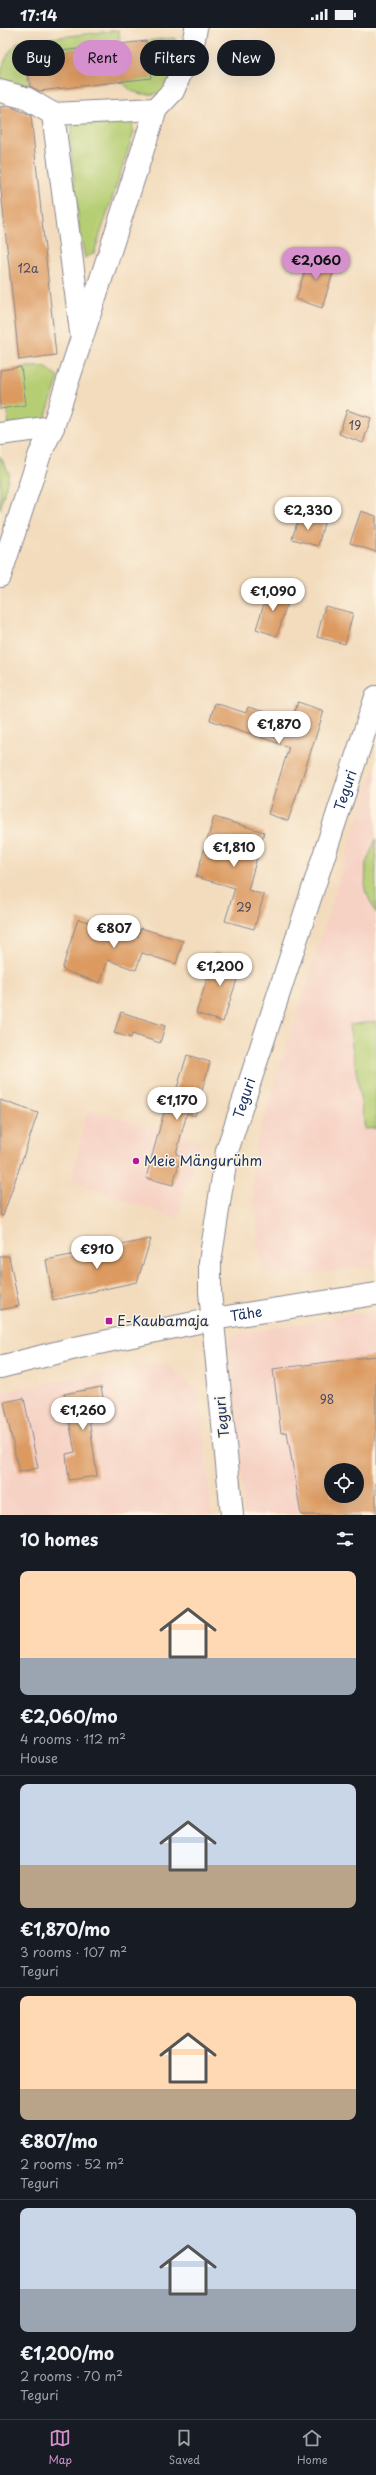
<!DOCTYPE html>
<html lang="en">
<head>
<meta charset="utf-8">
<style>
	body { margin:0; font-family:"Playpen Sans",sans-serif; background:#242831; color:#f1f3f6; height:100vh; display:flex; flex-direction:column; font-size:15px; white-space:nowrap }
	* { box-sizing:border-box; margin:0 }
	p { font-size:13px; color:#9ea1a6 }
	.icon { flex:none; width:22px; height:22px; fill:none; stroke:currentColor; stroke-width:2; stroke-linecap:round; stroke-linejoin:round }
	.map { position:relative; height:1487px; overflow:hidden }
	.side { display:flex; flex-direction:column; background:#171b24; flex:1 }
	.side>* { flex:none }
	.banner { position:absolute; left:12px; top:12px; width:352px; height:36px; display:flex; gap:8px }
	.tools { position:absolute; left:324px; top:1435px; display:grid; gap:8px }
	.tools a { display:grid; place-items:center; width:40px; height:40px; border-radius:50%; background:#171b24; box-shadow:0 4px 16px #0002; font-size:20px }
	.price { position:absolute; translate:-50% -34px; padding:0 9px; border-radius:14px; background:#fff; color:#222; font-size:13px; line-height:26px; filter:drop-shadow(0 1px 2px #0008) }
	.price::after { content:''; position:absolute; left:50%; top:24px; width:12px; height:9px; margin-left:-6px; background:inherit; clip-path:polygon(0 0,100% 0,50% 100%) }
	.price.selected { background:#d690ce; color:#111 }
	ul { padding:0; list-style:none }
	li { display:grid; align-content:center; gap:8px; height:212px; padding:0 20px }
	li+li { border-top:1px solid #363941 }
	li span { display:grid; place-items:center; height:124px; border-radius:8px; color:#555 }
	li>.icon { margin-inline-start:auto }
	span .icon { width:72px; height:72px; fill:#fffc; stroke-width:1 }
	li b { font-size:17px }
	h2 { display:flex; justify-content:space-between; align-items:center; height:48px; padding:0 20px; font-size:17px }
	.chip { padding:0 14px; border-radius:18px; background:#171b24; box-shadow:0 4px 16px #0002; font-size:14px; line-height:36px }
	.chip.selected { background:#d690ce; color:#111 }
	.status { display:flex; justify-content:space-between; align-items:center; height:28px; padding:0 20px; background:#171b24; direction:ltr }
	.status svg { height:11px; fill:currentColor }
	.tab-bar { display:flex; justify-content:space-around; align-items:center; height:56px; border-top:1px solid #363941; background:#171b24; font-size:11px; color:#9ea1a6 }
	.tab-bar a { display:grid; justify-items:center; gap:2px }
	.tab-bar .selected { color:#d690ce }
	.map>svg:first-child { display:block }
</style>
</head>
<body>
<div class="status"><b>17:14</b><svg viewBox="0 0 49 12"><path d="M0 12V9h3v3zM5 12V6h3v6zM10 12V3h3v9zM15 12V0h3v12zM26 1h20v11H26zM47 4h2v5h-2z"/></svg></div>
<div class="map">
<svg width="376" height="1487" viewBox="0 0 376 1487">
	<rect width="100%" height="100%" fill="#fcf5e5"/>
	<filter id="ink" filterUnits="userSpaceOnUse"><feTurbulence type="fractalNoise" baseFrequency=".025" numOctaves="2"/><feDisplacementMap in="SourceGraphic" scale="8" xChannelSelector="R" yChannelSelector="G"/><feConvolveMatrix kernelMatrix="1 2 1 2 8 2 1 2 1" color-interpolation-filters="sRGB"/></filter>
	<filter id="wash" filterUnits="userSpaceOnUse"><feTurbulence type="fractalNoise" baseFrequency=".012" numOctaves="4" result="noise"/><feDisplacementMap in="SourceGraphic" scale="16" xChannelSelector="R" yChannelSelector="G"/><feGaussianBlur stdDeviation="0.9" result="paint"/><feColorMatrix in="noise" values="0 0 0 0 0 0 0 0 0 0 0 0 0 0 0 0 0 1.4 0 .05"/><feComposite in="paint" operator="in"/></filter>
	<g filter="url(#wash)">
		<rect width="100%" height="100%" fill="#f3dcbd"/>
		<!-- built -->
		<path fill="#f6d2c4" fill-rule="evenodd" d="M 376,735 L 376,1238 L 275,1250 L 265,1243 L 260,1233 L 252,1144 L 255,1118 Z
			M 87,1081 L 201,1113 L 177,1191 L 72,1154 Z
			M 376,1282 L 376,1487 L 244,1487 L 229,1308 ZM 331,1442 L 357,1442 L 357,1468 L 331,1468 Z
			M 161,1333 L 198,1361 L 212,1487 L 0,1487 L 0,1364 Z"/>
		<!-- green -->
		<path fill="#b6ce73" stroke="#687e68" d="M 119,2 L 120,16 L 26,27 L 30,64 L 1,55 C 0,40 7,23 19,14 Z
			M 174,10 C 186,21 171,58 158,65 C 154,67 148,66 143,66 C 134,65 127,61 122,53 L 150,50 L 146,13 Z
			M 130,89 L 134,104 L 94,225 L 85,230 L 80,206 L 70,113 L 72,98 L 76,94 Z
			M 21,339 L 45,339 L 59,349 L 45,391 L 9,396 L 6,380 Z
			M 0,428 L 9,445 L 0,482 Z
			M 376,811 L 376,885 L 365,862 L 366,835 Z
			M 376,993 L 376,1100 L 365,1101 L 349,997 Z"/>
		<g id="blocks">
			<!-- building -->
			<path fill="#dc9a60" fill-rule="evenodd" d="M 146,13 L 151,50 L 39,63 L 30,58 L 26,27 Z
				M 9,78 L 31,87 L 56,327 L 19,332 L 0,154 L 0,79 Z
				M 310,226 L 336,235 L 322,280 L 296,271 Z
				M 21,339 L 26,377 L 0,381 L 0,342 Z
				M 347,382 L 371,390 L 363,415 L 339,406 Z
				M 361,483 L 376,488 L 376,524 L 350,515 Z
				M 299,488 L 324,495 L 318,518 L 292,511 Z
				M 269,560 L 290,566 L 277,608 L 256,601 Z
				M 325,578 L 353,585 L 345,616 L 317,609 Z
				M 298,674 L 324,683 L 288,793 L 268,786 L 289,719 L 210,692 L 215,675 L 246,685 L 248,679 L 292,692 Z
				M 214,789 L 264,804 L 248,862 L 264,867 L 254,901 L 225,893 L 235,860 L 196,849 Z
				M 78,891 L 138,909 L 141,900 L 183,913 L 176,936 L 142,925 L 136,942 L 108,932 L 100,955 L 71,945 L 62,941 Z
				M 216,924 L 243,933 L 223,994 L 196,985 Z
				M 121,984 L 165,998 L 160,1015 L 132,1006 L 131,1010 L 114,1005 Z
				M 187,1027 L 210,1034 L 195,1088 L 187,1085 L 176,1126 L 181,1128 L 173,1157 L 146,1150 L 164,1084 L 169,1086 Z
				M 0,1072 L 38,1085 L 3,1188 L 0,1187 Z
				M 151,1211 L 137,1254 L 53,1272 L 46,1232 Z
				M 0,1228 L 9,1228 L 19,1278 L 0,1282 Z
				M 376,1328 L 376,1487 L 301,1487 L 287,1404 L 281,1405 L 273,1341 ZM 331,1442 L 357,1442 L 357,1468 L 331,1468 Z
				M 101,1359 L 106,1387 L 89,1390 L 97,1448 L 69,1452 L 66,1426 L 75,1424 L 64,1366 Z
				M 24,1370 L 38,1440 L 19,1444 L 4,1374 Z"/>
		</g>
	</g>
	<g filter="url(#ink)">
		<use href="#blocks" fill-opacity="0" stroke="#87868e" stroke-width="1"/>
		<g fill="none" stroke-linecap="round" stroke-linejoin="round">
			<defs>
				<g id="minor">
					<path d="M 0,63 L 26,70 L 53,86"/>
					<path d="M 81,304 L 53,86 L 156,81"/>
					<path d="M 0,406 L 53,399"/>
					<path d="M 0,548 L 40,426 L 53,399 L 156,81 L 173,63 L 193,16 L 196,0"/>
					<path id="s1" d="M 0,1339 L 75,1320 L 213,1291 L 376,1266"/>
				</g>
				<g id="tertiary">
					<path id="s2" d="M 232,1487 L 210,1264 L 210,1234 L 227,1123 L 376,669"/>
				</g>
			</defs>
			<!-- minor casing -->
			<use href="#minor" stroke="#87868e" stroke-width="24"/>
			<!-- tertiary casing -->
			<use href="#tertiary" stroke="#87868e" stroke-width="24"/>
			<!-- minor -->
			<use href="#minor" stroke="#fff" stroke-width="22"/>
			<!-- tertiary -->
			<use href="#tertiary" stroke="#fff" stroke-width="22"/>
		</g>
	</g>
	<!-- markers -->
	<g fill="#b5179e" stroke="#fcf5e5" stroke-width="1.5">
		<circle cx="136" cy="1133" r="4"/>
		<rect x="105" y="1289" width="8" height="8" rx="2"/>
	</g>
	<g text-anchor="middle" stroke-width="3" stroke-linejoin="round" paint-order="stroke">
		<!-- number labels -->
		<g font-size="12" fill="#4b4a5e">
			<text x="28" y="245">12a</text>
			<text x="355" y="402">19</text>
			<text x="244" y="884">29</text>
			<text x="327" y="1376">98</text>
		</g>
		<!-- street labels -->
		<g font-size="14" fill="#1b2f5e" stroke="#fcf5e5">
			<text dy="5" stroke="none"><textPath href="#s2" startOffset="746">Teguri</textPath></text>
			<text dy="5" stroke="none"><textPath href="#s2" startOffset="422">Teguri</textPath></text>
			<text dy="5" stroke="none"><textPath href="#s1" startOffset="252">Tähe</textPath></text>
			<text transform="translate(222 1389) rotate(-96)" y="5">Teguri</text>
		</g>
		<!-- poi labels -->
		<g font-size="14" fill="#1b2f5e" stroke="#fcf5e5" text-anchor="start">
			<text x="144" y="1138">Meie Mängurühm</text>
			<text x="117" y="1298">E-Kaubamaja</text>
		</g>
	</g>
</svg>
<div class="tools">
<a><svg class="icon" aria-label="locate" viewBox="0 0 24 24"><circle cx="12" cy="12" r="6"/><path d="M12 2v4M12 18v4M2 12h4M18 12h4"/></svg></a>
</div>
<b class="price selected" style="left:316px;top:253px">€2,060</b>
<b class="price" style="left:308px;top:503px">€2,330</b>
<b class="price" style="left:273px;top:584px">€1,090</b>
<b class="price" style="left:279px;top:717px">€1,870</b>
<b class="price" style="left:234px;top:840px">€1,810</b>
<b class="price" style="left:114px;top:921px">€807</b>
<b class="price" style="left:220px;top:959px">€1,200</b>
<b class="price" style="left:177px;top:1093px">€1,170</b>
<b class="price" style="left:97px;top:1242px">€910</b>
<b class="price" style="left:83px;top:1403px">€1,260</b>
<div class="banner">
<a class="chip">Buy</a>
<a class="chip selected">Rent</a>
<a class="chip">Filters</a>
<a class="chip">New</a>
</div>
</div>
<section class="side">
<h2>10 homes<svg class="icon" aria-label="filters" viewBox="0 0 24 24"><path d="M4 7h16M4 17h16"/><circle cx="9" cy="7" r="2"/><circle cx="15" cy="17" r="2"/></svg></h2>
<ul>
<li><span style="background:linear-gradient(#ffd9b3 70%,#9aa5b1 0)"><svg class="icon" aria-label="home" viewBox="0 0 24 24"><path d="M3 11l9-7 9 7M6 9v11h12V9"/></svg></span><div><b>€2,060/mo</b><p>4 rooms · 112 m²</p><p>House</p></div></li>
<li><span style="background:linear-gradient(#c9d6e8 65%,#b9a48a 0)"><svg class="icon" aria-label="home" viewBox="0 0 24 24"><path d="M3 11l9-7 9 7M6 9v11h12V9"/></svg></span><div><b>€1,870/mo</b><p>3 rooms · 107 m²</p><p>Teguri</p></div></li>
<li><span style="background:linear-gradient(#ffd9b3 75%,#b9a48a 0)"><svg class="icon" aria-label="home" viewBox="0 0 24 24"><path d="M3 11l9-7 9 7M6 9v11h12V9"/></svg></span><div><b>€807/mo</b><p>2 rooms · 52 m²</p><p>Teguri</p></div></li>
<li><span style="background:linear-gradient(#c9d6e8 65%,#9aa5b1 0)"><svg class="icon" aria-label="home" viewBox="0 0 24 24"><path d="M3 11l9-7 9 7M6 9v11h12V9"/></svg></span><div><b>€1,200/mo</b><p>2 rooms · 70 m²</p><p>Teguri</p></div></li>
</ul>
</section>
<nav class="tab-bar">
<a class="selected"><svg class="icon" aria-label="map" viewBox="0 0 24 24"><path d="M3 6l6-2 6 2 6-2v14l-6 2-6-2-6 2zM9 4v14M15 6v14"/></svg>Map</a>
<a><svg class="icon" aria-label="saved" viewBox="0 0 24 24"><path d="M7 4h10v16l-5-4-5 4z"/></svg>Saved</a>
<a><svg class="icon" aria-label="home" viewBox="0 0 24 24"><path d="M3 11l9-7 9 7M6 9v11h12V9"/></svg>Home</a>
</nav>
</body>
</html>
